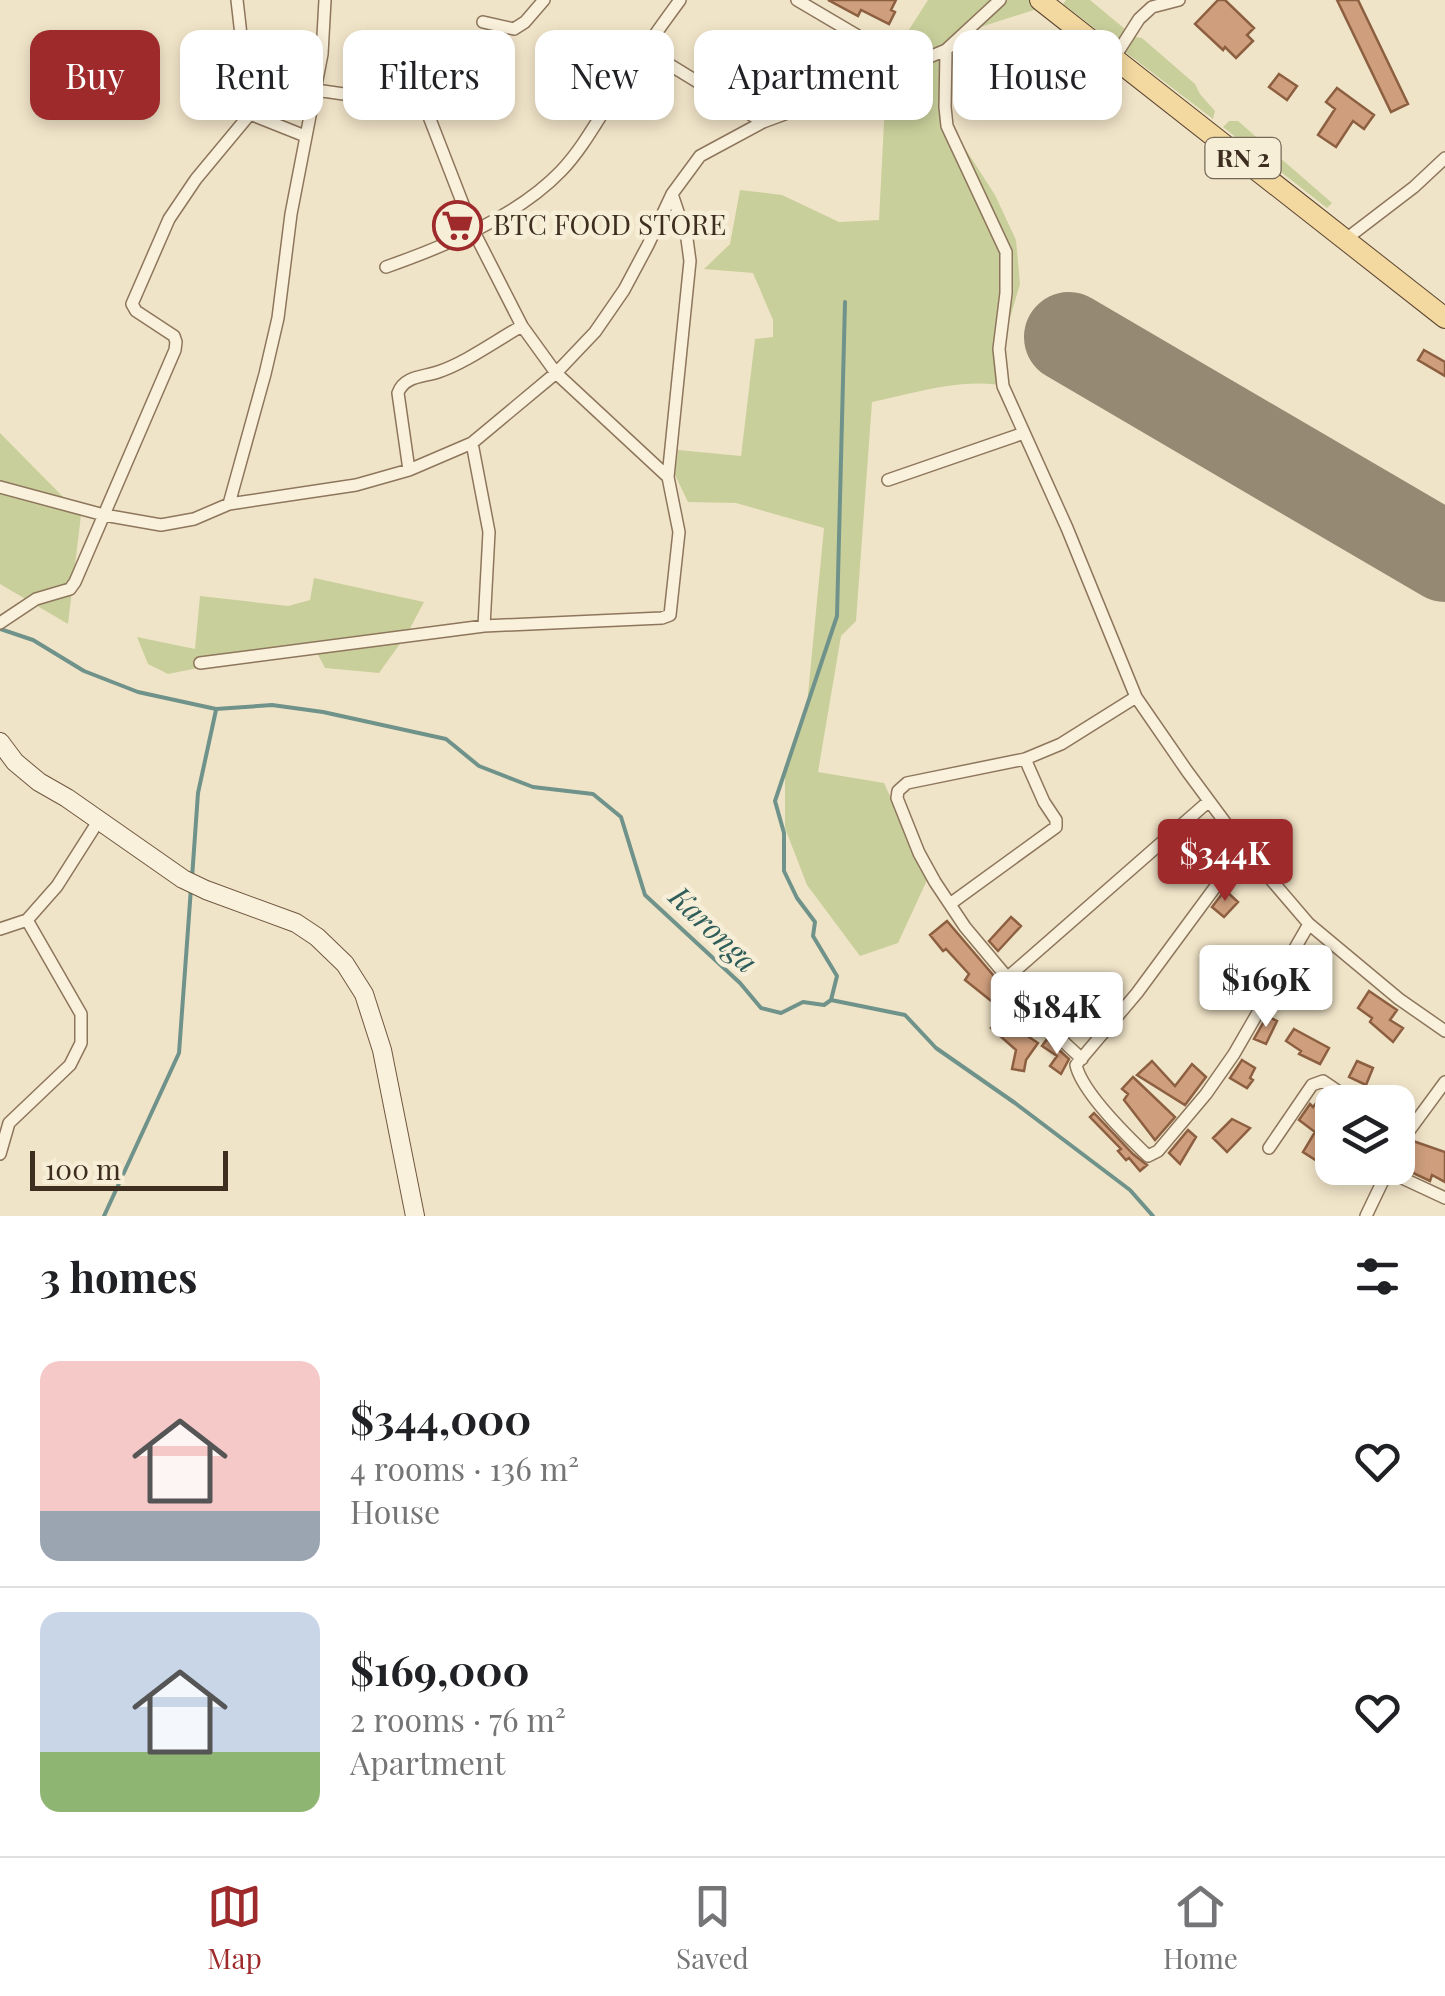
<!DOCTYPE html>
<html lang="en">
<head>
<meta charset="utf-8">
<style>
	body { margin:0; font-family:"Playfair Display",serif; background:#f6f6f6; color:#202124; height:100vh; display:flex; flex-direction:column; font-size:38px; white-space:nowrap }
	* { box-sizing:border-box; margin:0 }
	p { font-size:32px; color:#757577 }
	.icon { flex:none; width:55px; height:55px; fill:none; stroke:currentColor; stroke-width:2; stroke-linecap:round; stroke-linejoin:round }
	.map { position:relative; height:1216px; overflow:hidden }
	.drawer { display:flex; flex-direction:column; background:#fff; flex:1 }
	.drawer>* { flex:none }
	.hud { position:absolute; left:30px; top:30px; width:1385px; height:90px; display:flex; gap:20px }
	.fabs { position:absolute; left:1315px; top:1085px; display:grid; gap:20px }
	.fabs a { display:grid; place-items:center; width:100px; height:100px; border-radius:20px; background:#fff; box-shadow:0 5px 15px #0003; font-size:50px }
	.scale { position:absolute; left:30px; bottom:25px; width:198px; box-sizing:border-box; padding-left:10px; border:5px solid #3d2e20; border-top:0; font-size:28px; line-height:35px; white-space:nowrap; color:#3d2e20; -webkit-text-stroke:8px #f7eed8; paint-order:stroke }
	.price { position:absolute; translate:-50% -85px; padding:0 22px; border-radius:10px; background:#fff; color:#222; font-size:32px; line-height:65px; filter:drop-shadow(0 2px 5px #0008) }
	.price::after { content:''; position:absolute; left:50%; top:60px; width:30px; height:22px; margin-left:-15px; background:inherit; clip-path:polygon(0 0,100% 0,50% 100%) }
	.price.active { background:#9e2a2b; color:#fff }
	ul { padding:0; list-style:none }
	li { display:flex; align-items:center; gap:30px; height:250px; padding:0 40px }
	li+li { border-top:2px solid #e0e0e0 }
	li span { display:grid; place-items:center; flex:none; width:280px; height:200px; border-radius:20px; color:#555 }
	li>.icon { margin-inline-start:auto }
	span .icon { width:120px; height:120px; fill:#fffc; stroke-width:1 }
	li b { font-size:42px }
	h2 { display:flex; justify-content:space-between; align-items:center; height:120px; padding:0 40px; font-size:42px }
	.chip { padding:0 35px; border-radius:20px; background:#fff; box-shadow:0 5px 15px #0003; font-size:35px; line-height:90px }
	.chip.active { background:#9e2a2b; color:#fff }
	.tab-bar { display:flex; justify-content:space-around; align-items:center; height:140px; border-top:2px solid #e0e0e0; background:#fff; font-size:28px; color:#757577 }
	.tab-bar a { display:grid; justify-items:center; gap:5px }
	.tab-bar .active { color:#9e2a2b }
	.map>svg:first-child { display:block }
</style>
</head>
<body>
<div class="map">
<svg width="1445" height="1216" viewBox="0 0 1445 1216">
	<rect width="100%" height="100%" fill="#f0e4c8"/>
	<!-- green -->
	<path fill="#c9cf9b" d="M 928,0 L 1029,0 L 1040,8 L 965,32 L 958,43 L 947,88 L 950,125 L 995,195 L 1016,240 L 1020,284 L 1005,335 L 1004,363 L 1009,387 C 965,376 915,393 872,402 L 856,621 L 841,636 L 818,772 L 884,783 L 928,878 L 898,943 L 860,956 L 807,885 L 785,828 L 785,768 L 806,715 L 824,528 L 736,503 L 688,502 L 675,475 L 678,450 L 741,456 L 755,339 L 773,337 L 773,320 L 753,273 L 704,269 L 730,244 L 740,190 L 782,195 L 839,222 L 879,220 L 887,64 Z
		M 1066,0 L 1090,0 L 1125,29 L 1115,44 L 1063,4 Z
		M 1135,37 L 1142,38 L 1195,84 L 1200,94 L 1215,111 L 1213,119 L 1124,51 Z
		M 1229,121 L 1238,121 L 1332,203 L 1327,208 L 1223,127 Z
		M 0,433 L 81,515 L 68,624 L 0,584 Z
		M 314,578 L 424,602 L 407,634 L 379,673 L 325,668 L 313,645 L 168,674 L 148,664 L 137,637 L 195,649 L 200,596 L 288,606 L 310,600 Z"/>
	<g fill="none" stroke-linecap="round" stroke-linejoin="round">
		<!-- stream -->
		<path stroke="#6f938a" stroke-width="4" d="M 0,629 L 33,640 L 84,671 L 138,692 L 216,709 L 272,705 L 323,712 L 446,739 L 479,766 L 533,787 L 593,794 L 621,817 L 645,895 L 740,983 L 761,1008 L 781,1013 L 803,1002 L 824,1005 L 831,1000 L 905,1015 L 936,1048 L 1015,1103 L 1130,1190 L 1153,1216
			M 192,878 L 198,793 L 216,710
			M 831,1000 L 837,976 L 813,936 L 815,922 L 797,898 L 784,871 L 784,833 L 775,801 L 837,616 L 845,302
			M 104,1216 L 179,1053 L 191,888"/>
		<!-- runway -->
		<path stroke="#968974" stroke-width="90" d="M 1069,337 L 1445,557"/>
	</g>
	<!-- building -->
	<path fill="#cf9f7d" stroke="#8d5f41" stroke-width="2.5" d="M 828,0 L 896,0 L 891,10 L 895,12 L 889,24 L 861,10 L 858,16 Z
		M 1218,0 L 1225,0 L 1254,28 L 1247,35 L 1253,41 L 1236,58 L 1225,47 L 1223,50 L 1195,24 Z
		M 1337,0 L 1358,0 L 1408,104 L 1391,112 Z
		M 1279,74 L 1297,86 L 1287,100 L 1269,87 Z
		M 1337,88 L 1374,115 L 1364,129 L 1353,121 L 1336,147 L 1318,135 L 1335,109 L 1326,102 Z
		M 1424,350 L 1445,362 L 1445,376 L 1418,360 Z
		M 1225,890 L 1238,902 L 1224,917 L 1212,907 Z
		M 1011,917 L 1021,926 L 998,951 L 989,941 Z
		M 947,921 L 1011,996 L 1006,1002 L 1018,1005 L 1025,1014 L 1020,1031 L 1038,1043 L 1026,1060 L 1024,1071 L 1012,1069 L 1016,1050 L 991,1028 L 1005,1012 L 965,980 L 969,974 L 946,949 L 943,951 L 930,935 Z
		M 1369,991 L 1397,1010 L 1390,1020 L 1403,1028 L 1393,1042 L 1370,1022 L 1372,1018 L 1358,1008 Z
		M 1267,1016 L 1277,1021 L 1266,1044 L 1254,1039 Z
		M 1294,1029 L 1329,1048 L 1320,1064 L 1299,1054 L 1301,1051 L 1286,1041 Z
		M 1047,1039 L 1069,1059 L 1061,1074 L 1050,1066 L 1057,1056 L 1042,1046 Z
		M 1242,1060 L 1255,1068 L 1250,1078 L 1253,1080 L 1247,1088 L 1230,1078 Z
		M 1152,1061 L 1175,1086 L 1192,1064 L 1206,1077 L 1185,1105 L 1137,1075 Z
		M 1357,1061 L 1373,1068 L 1366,1085 L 1349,1077 Z
		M 1133,1077 L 1175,1117 L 1155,1140 L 1124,1100 L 1128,1094 L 1122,1089 Z
		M 1324,1093 L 1338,1102 L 1332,1102 L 1332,1136 L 1317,1161 L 1303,1152 L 1315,1132 L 1299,1120 L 1310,1104 L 1313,1107 Z
		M 1094,1113 L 1133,1154 L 1147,1165 L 1140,1171 L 1129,1158 L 1126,1160 L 1118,1151 L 1121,1149 L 1090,1117 Z
		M 1232,1119 L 1250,1128 L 1227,1152 L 1213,1138 Z
		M 1188,1130 L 1196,1137 L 1180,1164 L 1169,1153 Z
		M 1413,1141 L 1445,1152 L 1445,1182 L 1432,1175 L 1430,1181 L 1409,1171 L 1411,1164 L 1405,1162 Z"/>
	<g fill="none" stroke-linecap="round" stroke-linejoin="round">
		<defs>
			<path id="street" d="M 797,0 L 909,66
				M 1000,0 L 946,50 L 945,107 L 947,126 L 1006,252 L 1006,293 L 999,349 L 1003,386 L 1067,528 L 1136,697 L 1187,771 L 1244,848 L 1309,924 L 1399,999 L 1445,1031
				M 483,22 L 514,29 L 525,22 L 544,0
				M 644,49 L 763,122
				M 1114,58 L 1139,19 L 1152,7 L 1179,0
				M 316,90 L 378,99 L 421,96 L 453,86 L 495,82
				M 421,96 L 473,230 L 522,326 L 556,373 L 668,477
				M 250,114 L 305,136
				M 1346,239 L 1414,187 L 1445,158
				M 386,267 C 445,246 517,217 561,171 C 582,149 597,121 614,95 C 635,63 657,31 680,0
				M 472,443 L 489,532 L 484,626
				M 409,470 L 398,393 C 404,376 423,377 438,372 C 467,362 495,341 522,326
				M 888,480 L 1024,433
				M 0,487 L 104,515 L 161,525 L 194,519 L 229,504 L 356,485 L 409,470 L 472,443 L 556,373 L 595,332 L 624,290 L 648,245 L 672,194 L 700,156 L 763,122 L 853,89 L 946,50
				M 229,504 L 265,374 L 278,318 L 291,214 L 322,54 L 325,0
				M 0,623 L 36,599 L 70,589 L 75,582 L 175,350 L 176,342 L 174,336 L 136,311 L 132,304 L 169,219 L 196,179 L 250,114 L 237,0
				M 200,663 L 484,626 L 662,618 L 670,615 L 679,532 L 668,477 L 690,261 L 687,239 L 672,194
				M 1244,848 L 1137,993 L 1076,1065 C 1082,1092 1127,1136 1148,1156 L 1158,1151 L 1206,1094 L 1234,1054 L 1309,924
				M 950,904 L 1056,827 L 1056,820 L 1044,802 L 1025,759
				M 0,929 L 27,920 L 57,886 L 99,820
				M 1008,977 L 1209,801
				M 1082,1059 L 1053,1032 L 965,927 L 935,882 L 919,853 L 897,798 L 898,791 L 907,783 L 1025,759 L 1061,744 L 1136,697
				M 1269,1148 L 1312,1085 L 1323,1081 L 1354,1102
				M 1398,1151 L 1403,1139 L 1445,1082
				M 0,1154 L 9,1123 L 70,1065 L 81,1043 L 81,1014 L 27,920
				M 1387,1171 L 1445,1198
				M 1366,1216 L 1389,1168"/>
			<path id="secondary" d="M 0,742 L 15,762 L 39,782 L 67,798 L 183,879 L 206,890 L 296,923 L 317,937 L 345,964 L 364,994 L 382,1050 L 415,1216"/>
			<path id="primary" d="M 1040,0 L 1445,318"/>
		</defs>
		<!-- street casing -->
		<use href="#street" stroke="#8d765c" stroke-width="14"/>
		<!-- secondary casing -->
		<use href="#secondary" stroke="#6f573f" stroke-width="20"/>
		<!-- primary casing -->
		<use href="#primary" stroke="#5b4430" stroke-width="22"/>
		<!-- street -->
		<use href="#street" stroke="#faf1dc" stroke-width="11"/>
		<!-- secondary -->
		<use href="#secondary" stroke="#faf1dc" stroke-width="18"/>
		<!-- primary -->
		<use href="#primary" stroke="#f3d9a0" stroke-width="20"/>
	</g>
	<!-- icons -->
	<defs>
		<symbol id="supermarket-ring" viewBox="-11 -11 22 22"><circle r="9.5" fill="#f7eed8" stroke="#9e2a2b" stroke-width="1.5"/><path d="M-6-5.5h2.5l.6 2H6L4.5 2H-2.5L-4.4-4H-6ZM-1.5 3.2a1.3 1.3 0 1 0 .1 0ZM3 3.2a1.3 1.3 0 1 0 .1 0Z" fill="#9e2a2b"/></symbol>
	</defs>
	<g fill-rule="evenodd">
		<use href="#supermarket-ring" x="430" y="198" width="55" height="55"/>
	</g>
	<g text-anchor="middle" stroke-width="9" stroke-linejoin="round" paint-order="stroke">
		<!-- shield labels -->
		<rect fill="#f7eed8" stroke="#756857" stroke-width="2.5" x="1205.5" y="138" width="75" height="40" rx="8"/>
		<g font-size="25" font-weight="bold" fill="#3d2e20">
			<text x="1243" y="167">RN 2</text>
		</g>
		<!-- poi labels -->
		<g font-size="28" fill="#3d2e20" stroke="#f7eed8" text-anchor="start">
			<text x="493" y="235">BTC FOOD STORE</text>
		</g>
		<!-- water labels -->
		<g font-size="30" font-style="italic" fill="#2f5d5a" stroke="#f7eed8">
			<text transform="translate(713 930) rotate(44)" y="10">Karonga</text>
		</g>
	</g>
</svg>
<div class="fabs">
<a><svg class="icon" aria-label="layers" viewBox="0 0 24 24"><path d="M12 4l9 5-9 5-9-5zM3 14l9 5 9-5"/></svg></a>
</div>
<div class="scale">100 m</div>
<b class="price active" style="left:1225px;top:904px">$344K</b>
<b class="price" style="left:1266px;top:1030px">$169K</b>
<b class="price" style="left:1057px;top:1057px">$184K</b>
<div class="hud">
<a class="chip active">Buy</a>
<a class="chip">Rent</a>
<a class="chip">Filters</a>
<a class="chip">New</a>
<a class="chip">Apartment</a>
<a class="chip">House</a>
</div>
</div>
<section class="drawer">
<h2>3 homes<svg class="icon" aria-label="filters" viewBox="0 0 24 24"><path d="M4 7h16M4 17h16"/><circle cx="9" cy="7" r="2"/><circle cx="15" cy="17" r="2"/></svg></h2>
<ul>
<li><span style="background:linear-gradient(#f6c9c9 75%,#9aa5b1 0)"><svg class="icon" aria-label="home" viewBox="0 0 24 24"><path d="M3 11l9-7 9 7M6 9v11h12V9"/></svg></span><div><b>$344,000</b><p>4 rooms · 136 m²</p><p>House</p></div><svg class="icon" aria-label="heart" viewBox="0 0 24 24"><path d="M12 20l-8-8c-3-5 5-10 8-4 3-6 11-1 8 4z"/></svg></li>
<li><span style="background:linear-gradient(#c9d6e8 70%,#8fb573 0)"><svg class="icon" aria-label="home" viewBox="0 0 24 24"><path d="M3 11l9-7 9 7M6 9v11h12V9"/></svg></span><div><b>$169,000</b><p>2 rooms · 76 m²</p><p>Apartment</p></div><svg class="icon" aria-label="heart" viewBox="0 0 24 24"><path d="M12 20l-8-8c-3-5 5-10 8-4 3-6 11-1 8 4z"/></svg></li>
</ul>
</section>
<nav class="tab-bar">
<a class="active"><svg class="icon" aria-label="map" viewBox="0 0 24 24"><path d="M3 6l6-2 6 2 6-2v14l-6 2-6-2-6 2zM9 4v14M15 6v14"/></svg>Map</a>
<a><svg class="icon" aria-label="saved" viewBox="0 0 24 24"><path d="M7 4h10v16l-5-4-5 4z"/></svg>Saved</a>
<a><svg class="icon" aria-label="home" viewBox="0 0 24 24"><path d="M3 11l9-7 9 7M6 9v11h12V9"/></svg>Home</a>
</nav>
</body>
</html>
